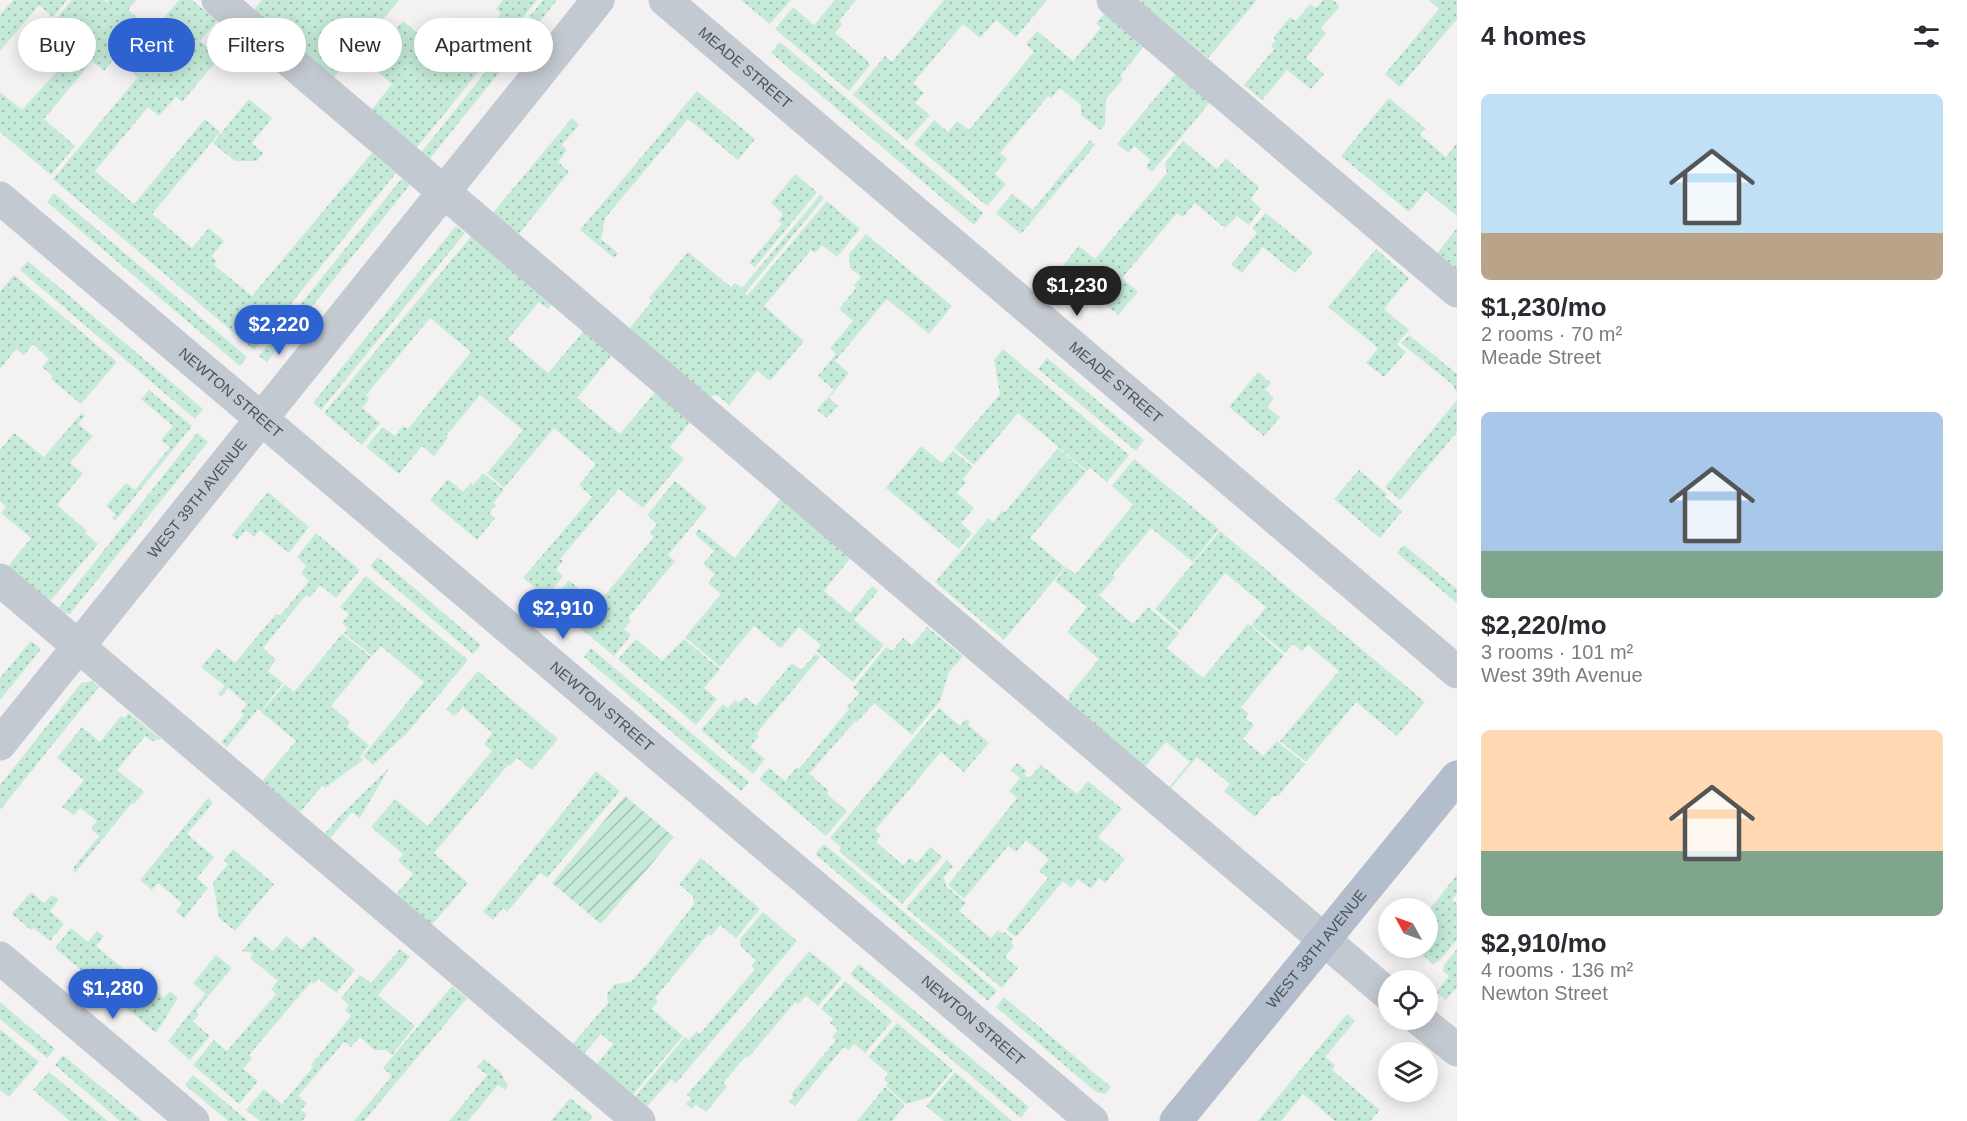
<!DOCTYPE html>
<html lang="en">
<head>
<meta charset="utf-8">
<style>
	body { margin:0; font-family:Helvetica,sans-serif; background:#f7f7f7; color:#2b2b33; height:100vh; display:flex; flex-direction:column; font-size:22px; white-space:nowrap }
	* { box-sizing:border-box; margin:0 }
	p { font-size:20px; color:#7c7c81 }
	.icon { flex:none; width:33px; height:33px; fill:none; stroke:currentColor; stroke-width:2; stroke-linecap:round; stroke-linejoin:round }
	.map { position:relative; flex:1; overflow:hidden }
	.side { display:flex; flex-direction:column; background:#fff; width:510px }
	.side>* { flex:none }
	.guide { position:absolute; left:18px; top:18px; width:570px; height:54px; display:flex; gap:12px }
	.needle { width:39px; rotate:310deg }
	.tools { position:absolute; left:1378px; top:898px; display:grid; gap:12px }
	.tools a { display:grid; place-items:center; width:60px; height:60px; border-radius:50%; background:#fff; box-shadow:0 3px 15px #0003; font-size:30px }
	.price { position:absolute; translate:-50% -51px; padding:0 14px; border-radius:21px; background:#2e62d0; color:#fff; font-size:20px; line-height:39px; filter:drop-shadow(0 2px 3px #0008) }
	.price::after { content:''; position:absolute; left:50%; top:36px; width:18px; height:14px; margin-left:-9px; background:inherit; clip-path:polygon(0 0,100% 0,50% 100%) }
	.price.active { background:#222; color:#fff }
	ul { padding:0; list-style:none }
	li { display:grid; align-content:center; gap:12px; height:318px; padding:0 24px }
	li span { display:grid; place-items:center; height:186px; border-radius:9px; color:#555 }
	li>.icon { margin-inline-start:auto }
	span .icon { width:108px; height:108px; fill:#fffc; stroke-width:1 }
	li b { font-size:26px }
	h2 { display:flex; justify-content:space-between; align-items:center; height:72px; padding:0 24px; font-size:26px }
	.tag { padding:0 21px; border-radius:27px; background:#fff; box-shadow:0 3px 15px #0003; font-size:21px; line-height:54px }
	.tag.active { background:#2e62d0; color:#fff }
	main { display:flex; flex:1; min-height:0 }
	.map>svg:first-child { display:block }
</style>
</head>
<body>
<main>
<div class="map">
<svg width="1457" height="1121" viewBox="0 0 1457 1121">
	<defs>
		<pattern id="grass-dots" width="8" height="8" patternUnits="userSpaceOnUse" patternTransform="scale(1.5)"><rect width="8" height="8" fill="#c5ebd8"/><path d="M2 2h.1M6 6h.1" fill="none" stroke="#a2c1b2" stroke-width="1.8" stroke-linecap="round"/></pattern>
		<pattern id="garden-furrows" width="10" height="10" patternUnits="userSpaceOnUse" patternTransform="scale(1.5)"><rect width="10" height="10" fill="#c5ebd8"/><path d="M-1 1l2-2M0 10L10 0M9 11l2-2" fill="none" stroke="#a2c1b2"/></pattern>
	</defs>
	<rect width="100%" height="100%" fill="#f3f1f1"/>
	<!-- grass -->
	<path fill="url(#grass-dots)" d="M 13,0 L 67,0 L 53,17 L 39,5 L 0,51 L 0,15 Z
		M 72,0 L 104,0 L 107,2 L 109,0 L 136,0 L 128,10 L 144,23 L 104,71 L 92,61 L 44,119 L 75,146 L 51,175 L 0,132 L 0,92 L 22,110 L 58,70 L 56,68 L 80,39 L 56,19 Z
		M 179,0 L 192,0 L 217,21 L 200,41 L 220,57 L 182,102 L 176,97 L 159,116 L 148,107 L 95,171 L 134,204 L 205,119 L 220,132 L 152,214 L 192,248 L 209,228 L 224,241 L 212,256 L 217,261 L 214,265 L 252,296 L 372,153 L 396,173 L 254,350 L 53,179 L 138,77 L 117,59 L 146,24 L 154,30 Z
		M 262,0 L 399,0 L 332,80 L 252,12 Z
		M 503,0 L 537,0 L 414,151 L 369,113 L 392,84 L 368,64 L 403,21 L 435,48 L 447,34 L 462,46 L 476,31 L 482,36 L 501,13 L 496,9 Z
		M 543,0 L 557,0 L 428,161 L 420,154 Z
		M 741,0 L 791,0 L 770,24 Z
		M 835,0 L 856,0 L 839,21 L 842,24 L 835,33 L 869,62 L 868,63 L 870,65 L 849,91 L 775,29 L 793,7 L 814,25 Z
		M 944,0 L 1047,0 L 1016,37 L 996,20 L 980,38 L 963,24 L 913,83 L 924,93 L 915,103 L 930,115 L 907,141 L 853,95 L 885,56 L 892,62 Z
		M 1138,0 L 1257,0 L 1208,58 Z
		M 1323,0 L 1333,0 L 1340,6 L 1321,28 L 1326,33 L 1306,58 L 1324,74 L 1311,89 L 1287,70 L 1262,100 L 1244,85 L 1274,49 L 1271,45 L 1276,40 L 1273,38 L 1290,17 L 1296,21 L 1310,4 L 1316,8 Z
		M 1429,0 L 1457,0 L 1457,19 L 1400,87 L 1385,74 L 1439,9 Z
		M 1106,12 L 1145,45 L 1120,76 L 1123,79 L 1106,99 L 1105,125 L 1100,130 L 1081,115 L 1081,105 L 1060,88 L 1051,98 L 1048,96 L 1000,153 L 1007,159 L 995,174 L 1006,184 L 987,206 L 914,144 L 934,120 L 948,132 L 957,121 L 969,130 L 1034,52 L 1026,44 L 1037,31 L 1073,61 L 1101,28 L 1096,23 Z
		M 780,42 L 983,213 L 974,225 L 771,53 Z
		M 1181,67 L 1216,95 L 1152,172 L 1146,167 L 1151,160 L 1134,146 L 1129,153 L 1117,144 Z
		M 697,91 L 755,139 L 738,160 L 688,119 L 605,218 L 601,239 L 618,253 L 614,258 L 580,230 Z
		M 1389,98 L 1425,128 L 1420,135 L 1446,157 L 1457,143 L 1457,216 L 1426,191 L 1409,212 L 1341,156 Z
		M 249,99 L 272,118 L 252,143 L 263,153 L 257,161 L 235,161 L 213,143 Z
		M 572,118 L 579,125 L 562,145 L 567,150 L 558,162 L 569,172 L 517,236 L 491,215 Z
		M 1090,140 L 1095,145 L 1021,234 L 996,213 L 1012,194 L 1033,210 Z
		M 1183,141 L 1217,169 L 1226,159 L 1259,187 L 1251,199 L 1261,209 L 1249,225 L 1237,216 L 1225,228 L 1195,203 L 1183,217 L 1177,213 L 1122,278 L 1138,292 L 1118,315 L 1061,268 L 1079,246 L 1095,259 L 1167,173 L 1165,163 Z
		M 795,174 L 817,192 L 755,267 L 749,263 L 782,224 L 778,221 L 783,214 L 771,203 Z
		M 402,178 L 410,185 L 267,362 L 259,356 Z
		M 54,193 L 247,357 L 240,366 L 47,202 Z
		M 820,195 L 824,198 L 745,293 L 747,296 L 827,201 L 860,229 L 837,257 L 822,245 L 815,253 L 811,250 L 764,306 L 804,341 L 770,381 L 757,371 L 729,405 L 717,395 L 710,397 L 629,329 L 652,301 L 649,298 L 688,252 L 731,287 L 735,283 L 742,288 Z
		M 1266,213 L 1313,252 L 1295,273 L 1263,247 L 1242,273 L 1231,265 L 1257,233 L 1252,228 Z
		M 456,226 L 465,233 L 321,410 L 313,403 Z
		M 1457,228 L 1457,274 L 1435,256 Z
		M 474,233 L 554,301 L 548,309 L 539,302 L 508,339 L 548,373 L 584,331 L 612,355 L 577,398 L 620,434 L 656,391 L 691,421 L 670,447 L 684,459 L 643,508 L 619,489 L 560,559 L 563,561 L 556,570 L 563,576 L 552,590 L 542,593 L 523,578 L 592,497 L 579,485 L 596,464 L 554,428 L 504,488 L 487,473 L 523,430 L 480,395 L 446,436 L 448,438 L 434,456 L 422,446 L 399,474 L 366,447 L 383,427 L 395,436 L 403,426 L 408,429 L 471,352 L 430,318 L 366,395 L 369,399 L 362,408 L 380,423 L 362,445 L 324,413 Z
		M 866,234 L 952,306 L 929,334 L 887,299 L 835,361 L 849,373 L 829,398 L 838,406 L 827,418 L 817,410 L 834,390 L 818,376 L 836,354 L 830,348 L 853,321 L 839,309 L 856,288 L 854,285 L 861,277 L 850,268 L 849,254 Z
		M 1376,249 L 1409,278 L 1384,309 L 1409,330 L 1397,344 L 1406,352 L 1384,377 L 1366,363 L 1378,348 L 1328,307 Z
		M 28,261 L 203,409 L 195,419 L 20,270 Z
		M 14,275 L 117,362 L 81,404 L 51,379 L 53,376 L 42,367 L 49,359 L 33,344 L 24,355 L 16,349 L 0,369 L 0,292 Z
		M 1409,335 L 1457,374 L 1457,394 L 1453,385 L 1401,343 Z
		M 1003,349 L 1129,455 L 1107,482 L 1090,468 L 1087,471 L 1018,413 L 974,465 L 954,448 L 1000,394 L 994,360 Z
		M 1047,358 L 1144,440 L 1136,451 L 1038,369 Z
		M 1258,372 L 1271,383 L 1265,390 L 1274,398 L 1267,407 L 1280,417 L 1264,436 L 1229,407 Z
		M 149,390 L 192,426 L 115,521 L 112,518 L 115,514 L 106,506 L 126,483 L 135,490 L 170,447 L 161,440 L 173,426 L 141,399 Z
		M 1457,400 L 1457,432 L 1400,500 L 1385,487 Z
		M 82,413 L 85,416 L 78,424 L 93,436 L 70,463 L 83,473 L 57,505 L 86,530 L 85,533 L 98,544 L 47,605 L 5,570 L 31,538 L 1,513 L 6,507 L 0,501 L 0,450 L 14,433 L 44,457 Z
		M 197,433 L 208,442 L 70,614 L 55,612 Z
		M 921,446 L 942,463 L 953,451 L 973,467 L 963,479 L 966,482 L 957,493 L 974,508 L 961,523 L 972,533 L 959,549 L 886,488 Z
		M 1058,448 L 1086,472 L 1030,538 L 1065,567 L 1004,640 L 935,582 L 988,519 L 993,522 L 1002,511 L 1005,512 Z
		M 1134,459 L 1219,529 L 1193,562 L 1151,528 L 1113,574 L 1115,577 L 1100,595 L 1097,594 L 1133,624 L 1148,607 L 1179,633 L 1167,648 L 1203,678 L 1248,624 L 1284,655 L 1241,707 L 1249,714 L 1245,718 L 1254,725 L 1243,739 L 1263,756 L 1277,741 L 1305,764 L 1279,795 L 1272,797 L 1255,817 L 1224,791 L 1230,784 L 1197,757 L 1171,788 L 1169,787 L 1190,762 L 1166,742 L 1144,768 L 1068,704 L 1069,695 L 1099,659 L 1067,632 L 1087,607 L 1055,581 L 1066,567 L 1076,574 L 1133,505 L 1112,486 Z
		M 1359,470 L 1387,494 L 1385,497 L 1402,511 L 1380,538 L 1334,499 Z
		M 483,473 L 504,490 L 493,503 L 496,505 L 489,513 L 495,518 L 477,540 L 430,500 L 448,479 L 463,492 L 471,483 L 473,485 Z
		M 675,481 L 707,508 L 668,555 L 675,561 L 628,618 L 631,621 L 624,629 L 631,635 L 614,656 L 550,603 L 569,580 L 595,602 L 602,594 L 605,595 L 654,537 L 650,533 L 657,524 L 647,515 Z
		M 268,492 L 309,527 L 289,553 L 260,530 L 254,537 L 246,530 L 237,540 L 232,535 Z
		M 781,498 L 851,557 L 824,591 L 850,613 L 872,586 L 878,591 L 854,620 L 884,645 L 853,682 L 816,651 L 821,645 L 799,627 L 781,648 L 754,626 L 720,667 L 685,637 L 721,594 L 708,583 L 715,574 L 703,564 L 714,551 L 695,534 L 699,529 L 735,558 Z
		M 1220,531 L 1425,702 L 1397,736 L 1356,702 L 1306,762 L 1280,741 L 1339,671 L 1308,645 L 1302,651 L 1293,644 L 1285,653 L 1251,625 L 1266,607 L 1225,573 L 1180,631 L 1155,609 Z
		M 316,533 L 360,570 L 336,598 L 320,585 L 310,597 L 306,595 L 263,648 L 276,660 L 268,671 L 283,683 L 261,711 L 258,709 L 227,747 L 221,742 L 244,715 L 241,712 L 247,704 L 228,688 L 221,697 L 218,694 L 225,686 L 201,667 L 217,648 L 235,663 L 276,614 L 280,616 L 309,581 L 301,573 L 306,566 L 297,557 Z
		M 1404,545 L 1457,589 L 1457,603 L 1397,553 Z
		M 378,557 L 481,645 L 473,654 L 370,566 Z
		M 366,576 L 468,660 L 407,733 L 373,765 L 363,756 L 424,682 L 381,646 L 372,656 L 344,633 L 348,628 L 342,623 L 349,614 L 340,607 Z
		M 927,627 L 963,656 L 949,672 L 940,701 L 912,735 L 874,703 L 857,722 L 855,721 L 809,774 L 829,791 L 827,794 L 847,811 L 826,836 L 759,779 L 769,768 L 785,781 L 797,767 L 799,769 L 849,709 L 847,707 L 859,693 L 853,688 L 886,647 L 892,651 L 903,638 L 912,645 Z
		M 342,634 L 371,657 L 331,706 L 350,722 L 347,727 L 369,745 L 360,757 L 363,760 L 325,788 L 322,786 L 296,817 L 258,786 L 296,741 L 261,712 L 285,684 L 294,692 Z
		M 636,639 L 662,661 L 684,639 L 720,669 L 704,688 L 717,699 L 696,725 L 618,659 Z
		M 31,641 L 41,649 L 0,700 L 0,678 Z
		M 591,648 L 749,782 L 741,791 L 584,657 Z
		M 816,654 L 820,657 L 756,734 L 759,736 L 750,747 L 765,759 L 753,774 L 701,730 L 723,704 L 728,708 L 735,700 L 739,703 L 745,697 L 756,706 L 792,663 L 801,670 Z
		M 478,671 L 558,739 L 532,770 L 517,758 L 510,766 L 508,765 L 434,853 L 468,883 L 430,927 L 394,897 L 413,874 L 398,861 L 403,854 L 371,827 L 395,799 L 428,826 L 492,751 L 484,744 L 492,733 L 463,707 L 454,716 L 446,709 Z
		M 92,681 L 99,687 L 0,810 L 0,785 L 81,683 Z
		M 939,708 L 960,726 L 966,719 L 970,722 L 968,725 L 989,743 L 964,772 L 941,752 L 875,830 L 881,835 L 876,842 L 903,865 L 910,858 L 917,863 L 930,847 L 942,857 L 902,904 L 839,851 L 841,847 L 830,838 Z
		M 129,713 L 161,739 L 152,741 L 145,736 L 117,770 L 144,792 L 134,804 L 132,803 L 74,874 L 74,867 L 99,836 L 91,829 L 97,821 L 80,808 L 74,815 L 62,807 L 84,780 L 57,758 L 82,727 L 100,742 L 121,716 L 125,718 Z
		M 1017,763 L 1027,771 L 1024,774 L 1029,778 L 1041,765 L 1077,794 L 1088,781 L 1122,809 L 1098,837 L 1125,859 L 1105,883 L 1099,878 L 1091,889 L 1078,879 L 1071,888 L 1063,881 L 1016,937 L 1006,929 L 1048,878 L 1039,871 L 1049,859 L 1026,840 L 1016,852 L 1008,846 L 964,899 L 948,885 L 1017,798 L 1009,791 L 1020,778 L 1011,770 Z
		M 389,768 L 360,818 L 352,812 L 327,842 L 321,838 L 339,817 Z
		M 596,771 L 620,791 L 547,878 L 540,873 L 507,912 L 503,908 L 493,920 L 483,912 Z
		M 208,798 L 213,803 L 187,834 L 214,857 L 197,878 L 208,888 L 184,918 L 176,912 L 182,903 L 158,883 L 152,890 L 140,880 Z
		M 824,844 L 997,991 L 988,1001 L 815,854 Z
		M 233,849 L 274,884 L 235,931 L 219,918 L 213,882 L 228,864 L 224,860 Z
		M 701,858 L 760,909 L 736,938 L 720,925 L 711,936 L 708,934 L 655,998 L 658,1001 L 652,1009 L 683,1036 L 629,1099 L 593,1069 L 613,1044 L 601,1034 L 582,1056 L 571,1046 L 608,1003 L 607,994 L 615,984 L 631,982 L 645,966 L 646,966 L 694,904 L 693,896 L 679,884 Z
		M 947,860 L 953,866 L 944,877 L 946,886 L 966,903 L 959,911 L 991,938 L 998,930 L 1003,934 L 1004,932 L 1013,939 L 1011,943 L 1014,946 L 1005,957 L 1018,968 L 1002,988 L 906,908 Z
		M 1457,875 L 1457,894 L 1452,900 L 1457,904 L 1457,940 L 1439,961 L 1433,964 L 1416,949 L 1410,956 L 1400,948 L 1428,948 L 1428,911 Z
		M 31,892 L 44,903 L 52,895 L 59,900 L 50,911 L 64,924 L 50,941 L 34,928 L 31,930 L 12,914 Z
		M 763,912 L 797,941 L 676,1083 L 671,1079 L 644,1110 L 632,1100 L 685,1037 L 689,1040 L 697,1031 L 700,1034 L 755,969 L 751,966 L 756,960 L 741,947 L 740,939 Z
		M 71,928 L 88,942 L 97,931 L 104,936 L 96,946 L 132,976 L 141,967 L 152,977 L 148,983 L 164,998 L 170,991 L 178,998 L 156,1033 L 55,948 Z
		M 255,936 L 273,951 L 286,936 L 302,949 L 314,936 L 355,970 L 336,993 L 319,979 L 314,984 L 311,982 L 249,1055 L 252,1058 L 243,1069 L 258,1081 L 239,1104 L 193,1065 L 214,1040 L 227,1051 L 276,994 L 271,989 L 278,981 L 250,958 L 253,953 L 242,951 Z
		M 400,949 L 410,957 L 378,995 L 415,1026 L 392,1055 L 386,1050 L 374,1050 L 360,1037 L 351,1047 L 344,1042 L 298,1096 L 307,1103 L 301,1110 L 307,1115 L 302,1121 L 260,1121 L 246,1110 L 264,1089 L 282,1104 L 313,1067 L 311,1065 L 351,1016 L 345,1010 L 349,1005 L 341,998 L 360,975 L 371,983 Z
		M 1457,949 L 1457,987 L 1446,1000 L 1436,992 L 1449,976 L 1443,971 L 1444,965 Z
		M 809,951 L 842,978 L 818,1006 L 806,996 L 798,1004 L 795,1002 L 748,1058 L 746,1056 L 723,1083 L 727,1087 L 706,1112 L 696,1104 L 692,1109 L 686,1104 L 691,1098 L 687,1095 Z
		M 216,955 L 232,968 L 196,1011 L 199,1014 L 193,1022 L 210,1036 L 190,1060 L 168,1041 L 205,994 L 193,983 Z
		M 859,964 L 1029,1107 L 1021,1118 L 850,974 Z
		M 845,981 L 892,1021 L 865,1053 L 854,1044 L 849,1050 L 844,1047 L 795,1106 L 789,1102 L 793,1097 L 791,1094 L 836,1040 L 832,1037 L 838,1030 L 830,1023 L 833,1019 L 821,1009 Z
		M 452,986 L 467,998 L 364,1121 L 354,1121 L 392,1076 L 383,1068 Z
		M 1004,997 L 1111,1087 L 1105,1094 L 1096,1092 L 996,1007 Z
		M 0,1002 L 55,1049 L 47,1058 L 0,1019 Z
		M 1347,1014 L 1355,1021 L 1325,1057 L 1335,1065 L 1332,1070 L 1380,1110 L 1370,1121 L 1335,1121 L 1303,1094 L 1281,1121 L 1258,1121 Z
		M 897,1023 L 953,1070 L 930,1097 L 906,1104 L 886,1086 L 888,1083 L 884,1080 L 888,1073 L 868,1057 Z
		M 0,1029 L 39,1062 L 9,1097 L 0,1090 Z
		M 63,1055 L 142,1121 L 120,1121 L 55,1065 Z
		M 484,1059 L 500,1072 L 508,1086 L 505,1090 L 498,1085 L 468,1121 L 449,1121 L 487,1075 L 477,1067 Z
		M 49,1072 L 108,1121 L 70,1121 L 33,1090 Z
		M 955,1072 L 1012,1121 L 944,1121 L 926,1106 Z
		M 193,1075 L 248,1121 L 228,1121 L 185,1085 Z
		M 885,1087 L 905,1105 L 892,1121 L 857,1121 Z
		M 570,1098 L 593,1116 L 589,1121 L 551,1121 Z"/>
	<!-- garden -->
	<path fill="url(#garden-furrows)" d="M 625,796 L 674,837 L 601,924 L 552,883 Z"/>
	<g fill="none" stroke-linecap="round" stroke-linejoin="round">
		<!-- minor -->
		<g stroke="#c3c9d0" stroke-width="33">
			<path d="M 218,0 L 1389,995"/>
			<path id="s1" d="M 665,0 L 1457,672"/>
			<path d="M 1113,0 L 1457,291"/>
			<path id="s2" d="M 0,198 L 1092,1121"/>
			<path d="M 0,580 L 639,1121"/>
			<path id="s3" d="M 0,744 L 598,0"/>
			<path d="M 0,958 L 193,1121"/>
			<path d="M 1420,1020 L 1457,1050"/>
		</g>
		<!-- major -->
		<path stroke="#b4bdcc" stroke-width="33" id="s4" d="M 1176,1121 L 1457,777"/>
	</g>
	<g text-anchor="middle" stroke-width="5" stroke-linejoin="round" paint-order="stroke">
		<!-- street labels -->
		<g font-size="15" fill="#4a525c" stroke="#fff">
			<text dy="5" stroke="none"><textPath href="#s1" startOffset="105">MEADE STREET</textPath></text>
			<text dy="5" stroke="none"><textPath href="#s1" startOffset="591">MEADE STREET</textPath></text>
			<text dy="5" stroke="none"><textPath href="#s2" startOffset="302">NEWTON STREET</textPath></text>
			<text dy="5" stroke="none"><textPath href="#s3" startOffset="315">WEST 39TH AVENUE</textPath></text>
			<text dy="5" stroke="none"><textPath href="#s2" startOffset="788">NEWTON STREET</textPath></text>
			<text dy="5" stroke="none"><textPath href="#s4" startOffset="222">WEST 38TH AVENUE</textPath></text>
			<text dy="5" stroke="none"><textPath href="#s2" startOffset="1274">NEWTON STREET</textPath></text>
		</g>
	</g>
</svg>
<div class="tools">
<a><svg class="needle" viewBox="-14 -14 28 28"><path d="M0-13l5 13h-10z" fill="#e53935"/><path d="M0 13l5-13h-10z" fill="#7c7c81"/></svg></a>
<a><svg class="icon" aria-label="locate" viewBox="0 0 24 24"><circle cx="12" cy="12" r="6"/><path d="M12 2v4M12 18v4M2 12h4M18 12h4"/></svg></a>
<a><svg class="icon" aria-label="layers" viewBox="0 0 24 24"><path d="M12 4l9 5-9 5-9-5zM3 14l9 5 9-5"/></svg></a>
</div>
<b class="price active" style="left:1077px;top:317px">$1,230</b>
<b class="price" style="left:279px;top:356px">$2,220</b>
<b class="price" style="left:563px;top:640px">$2,910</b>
<b class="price" style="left:113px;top:1020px">$1,280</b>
<div class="guide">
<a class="tag">Buy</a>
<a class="tag active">Rent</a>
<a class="tag">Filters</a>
<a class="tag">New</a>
<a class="tag">Apartment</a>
</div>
</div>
<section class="side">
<h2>4 homes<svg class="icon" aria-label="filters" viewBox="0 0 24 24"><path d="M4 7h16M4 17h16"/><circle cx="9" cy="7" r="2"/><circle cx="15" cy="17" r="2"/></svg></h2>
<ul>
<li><span style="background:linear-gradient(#bfe0f5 75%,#b9a48a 0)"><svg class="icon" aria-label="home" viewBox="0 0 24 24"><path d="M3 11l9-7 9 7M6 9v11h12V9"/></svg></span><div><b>$1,230/mo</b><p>2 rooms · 70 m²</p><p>Meade Street</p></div></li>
<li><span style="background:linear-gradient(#a9c7e8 75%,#7fa58c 0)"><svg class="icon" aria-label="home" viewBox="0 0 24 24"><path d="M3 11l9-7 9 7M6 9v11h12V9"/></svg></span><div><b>$2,220/mo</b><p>3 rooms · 101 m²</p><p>West 39th Avenue</p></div></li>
<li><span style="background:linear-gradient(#ffd9b3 65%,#7fa58c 0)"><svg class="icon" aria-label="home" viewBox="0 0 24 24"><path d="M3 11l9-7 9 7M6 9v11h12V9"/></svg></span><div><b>$2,910/mo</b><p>4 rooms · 136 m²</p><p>Newton Street</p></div></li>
</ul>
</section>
</main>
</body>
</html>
